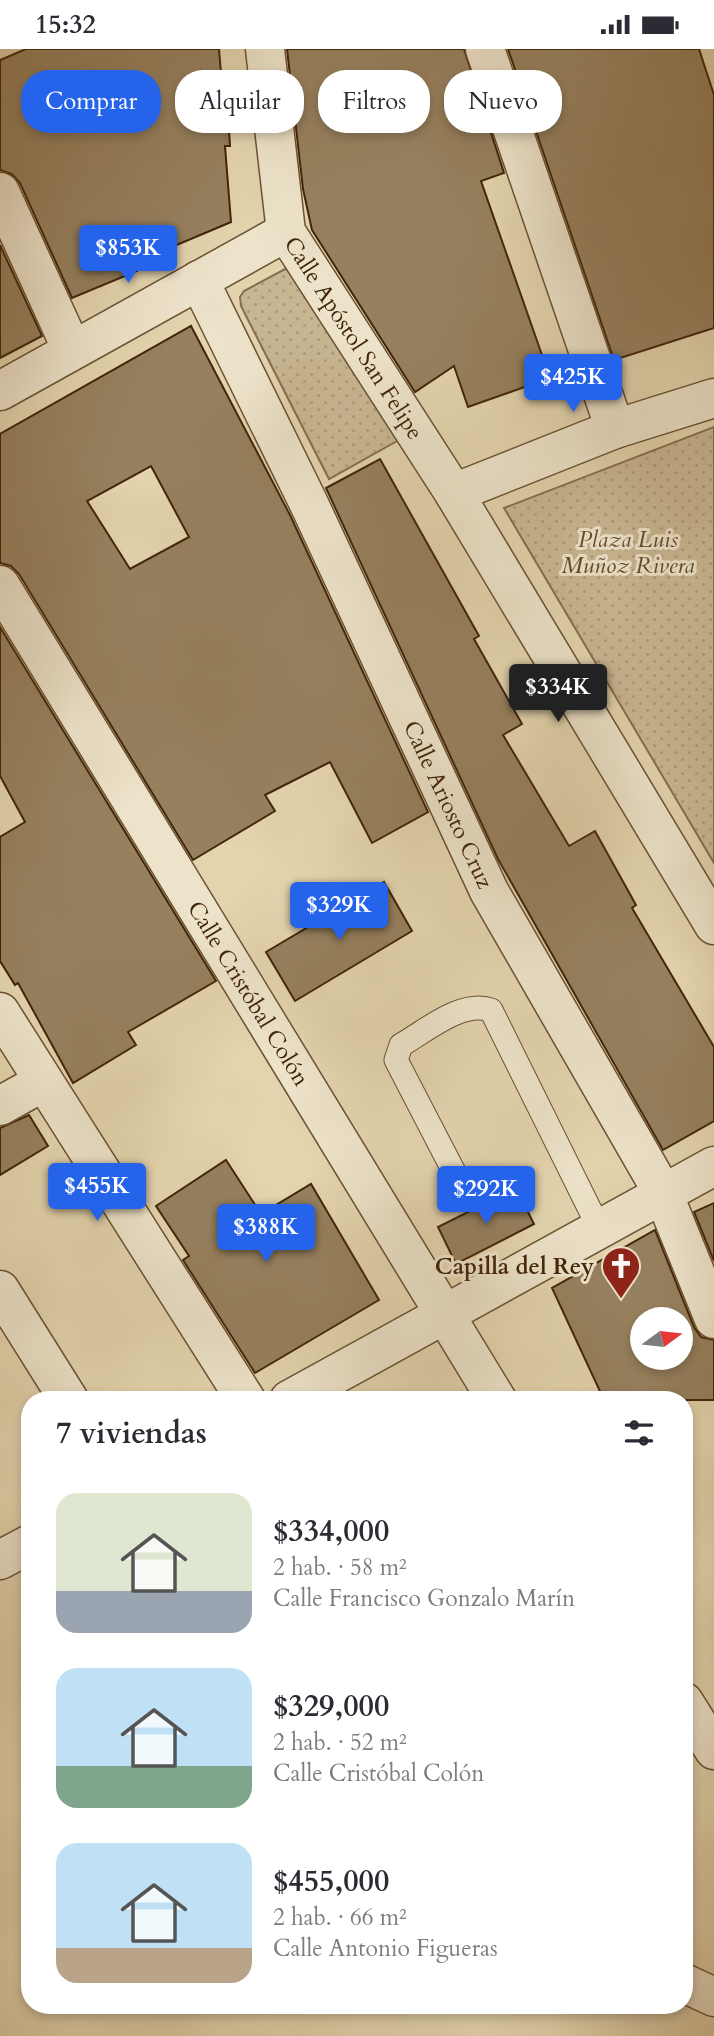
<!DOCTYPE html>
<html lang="es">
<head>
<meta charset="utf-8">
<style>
	body { margin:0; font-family:Cardo,serif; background:#f2f2f3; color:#2b2b33; height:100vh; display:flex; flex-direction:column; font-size:26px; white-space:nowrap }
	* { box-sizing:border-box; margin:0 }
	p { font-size:23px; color:#7c7c81 }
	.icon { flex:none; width:38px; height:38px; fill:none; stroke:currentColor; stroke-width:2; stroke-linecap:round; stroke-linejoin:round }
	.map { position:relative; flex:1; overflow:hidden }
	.side { position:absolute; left:21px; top:1342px; width:672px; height:623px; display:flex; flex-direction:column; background:#fff; border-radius:28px; box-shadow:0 4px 10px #0003 }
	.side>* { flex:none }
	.guide { position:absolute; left:21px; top:21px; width:672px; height:63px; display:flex; gap:14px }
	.needle { width:46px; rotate:75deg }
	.fabs { position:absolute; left:630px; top:1258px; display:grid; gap:14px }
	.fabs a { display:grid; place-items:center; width:63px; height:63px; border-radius:50%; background:#fff; box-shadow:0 4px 10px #0003; font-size:35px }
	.price { position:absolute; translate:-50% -60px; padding:0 16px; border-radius:7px; background:#2563eb; color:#fff; font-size:23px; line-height:46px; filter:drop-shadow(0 2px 4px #0008) }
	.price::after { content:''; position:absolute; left:50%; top:42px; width:21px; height:16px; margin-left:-10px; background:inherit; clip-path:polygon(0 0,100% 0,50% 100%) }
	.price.active { background:#222; color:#fff }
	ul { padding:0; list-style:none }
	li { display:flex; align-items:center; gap:21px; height:175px; padding:0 35px }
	li span { display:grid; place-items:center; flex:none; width:196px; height:140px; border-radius:21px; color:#555 }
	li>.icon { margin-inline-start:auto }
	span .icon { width:84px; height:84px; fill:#fffc; stroke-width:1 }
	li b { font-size:30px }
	h2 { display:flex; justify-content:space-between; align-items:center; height:84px; padding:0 35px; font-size:30px }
	.chip { padding:0 24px; border-radius:28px; background:#fff; box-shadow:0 4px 10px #0003; font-size:24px; line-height:63px }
	.chip.active { background:#2563eb; color:#fff }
	.status { display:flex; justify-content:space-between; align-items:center; height:49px; padding:0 35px; background:#fff; direction:ltr }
	.status svg { height:19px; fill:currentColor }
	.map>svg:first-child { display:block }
</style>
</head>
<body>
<div class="status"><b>15:32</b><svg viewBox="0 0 49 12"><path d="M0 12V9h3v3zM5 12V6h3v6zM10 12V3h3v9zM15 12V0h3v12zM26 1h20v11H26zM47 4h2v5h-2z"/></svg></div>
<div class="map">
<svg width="714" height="1987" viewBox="0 0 714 1987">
	<defs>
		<pattern id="grass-dots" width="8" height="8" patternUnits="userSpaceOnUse" patternTransform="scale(1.75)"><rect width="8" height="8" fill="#c8b692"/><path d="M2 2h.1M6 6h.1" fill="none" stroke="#ad9c7c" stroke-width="1.8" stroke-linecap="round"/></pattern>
	</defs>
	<rect width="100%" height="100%" fill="#e3d4ae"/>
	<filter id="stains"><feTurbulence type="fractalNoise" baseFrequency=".00286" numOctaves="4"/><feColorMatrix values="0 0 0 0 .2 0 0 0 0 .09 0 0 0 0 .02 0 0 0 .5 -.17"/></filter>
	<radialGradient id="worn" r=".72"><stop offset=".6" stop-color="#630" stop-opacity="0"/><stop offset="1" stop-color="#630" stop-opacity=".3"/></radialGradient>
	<!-- grass -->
	<path fill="url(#grass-dots)" stroke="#856e4d" stroke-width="2" d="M 285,220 L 294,221 L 406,387 L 329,430 L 241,257 L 240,248 L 244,242 Z
		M 714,378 L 714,814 L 504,459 Z"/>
	<!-- building -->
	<path fill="#96805e" stroke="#422508" stroke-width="2" fill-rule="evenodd" d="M 26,0 L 219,0 L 222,36 L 226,36 L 230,97 L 225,97 L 231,173 L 134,214 L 137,222 L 72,249 L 20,134 L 12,125 L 0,121 L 0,11 Z
		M 287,0 L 464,0 L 504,124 L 481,132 L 550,329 L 468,358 L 454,317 L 415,343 L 312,181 L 303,140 Z
		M 508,0 L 699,0 L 714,46 L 714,279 L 614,311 Z
		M 0,196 L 42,287 L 0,309 Z
		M 191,277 L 290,466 L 428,763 L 372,794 L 330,713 L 265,746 L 275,762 L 193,811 L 19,525 L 11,517 L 0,514 L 0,385 ZM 151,417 L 189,488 L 130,520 L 87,452 Z
		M 380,410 L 479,587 L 474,590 L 522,675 L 503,686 L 569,797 L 595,782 L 636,856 L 632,859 L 714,998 L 714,1072 L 663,1101 L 498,810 L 326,439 Z
		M 0,578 L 216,932 L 128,983 L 136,996 L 73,1034 L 18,934 L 15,936 L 0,912 L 0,788 L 25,773 L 0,727 Z
		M 384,833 L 412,882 L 295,952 L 266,903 Z
		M 29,1066 L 48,1097 L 0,1126 L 0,1079 Z
		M 226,1111 L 261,1165 L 311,1135 L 379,1251 L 255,1324 L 183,1211 L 189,1207 L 156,1157 Z
		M 516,1139 L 534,1175 L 456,1215 L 438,1178 Z
		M 714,1154 L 714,1212 L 694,1163 Z
		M 655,1181 L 694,1278 L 701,1288 L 714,1291 L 714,1351 L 604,1351 L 552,1239 ZM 642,1270 L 681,1270 L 681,1309 L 642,1309 Z"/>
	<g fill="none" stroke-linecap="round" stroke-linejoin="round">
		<defs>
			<path id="service" d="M 466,1146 L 396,1011 L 401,996 C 426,982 461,951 491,961 L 599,1179"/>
			<g id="minor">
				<path id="s1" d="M 265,0 L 286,183 L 454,444 L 714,876"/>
				<path d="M 485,0 L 615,380"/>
				<path d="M 0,143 L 72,301"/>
				<path id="s2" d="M 199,231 L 310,457 L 489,842 L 663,1144 L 714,1270"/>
				<path d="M 0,342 L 286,183"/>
				<path d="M 454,444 L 615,380 L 714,349"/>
				<path id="s3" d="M 0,536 L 497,1351"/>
				<path d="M 0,963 L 246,1351"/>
				<path d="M 0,1057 L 43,1033"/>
				<path d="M 0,1241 L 69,1351"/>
				<path d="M 684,1653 L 714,1701"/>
				<path d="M 684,1934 L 714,1948"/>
			</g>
			<path id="tertiary" d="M 289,1351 L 714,1117
				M 0,1511 L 30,1495"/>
		</defs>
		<!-- service casing -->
		<use href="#service" stroke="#6a5132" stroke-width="25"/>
		<!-- minor casing -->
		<use href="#minor" stroke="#6a5132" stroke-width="41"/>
		<!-- tertiary casing -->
		<use href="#tertiary" stroke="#6a5132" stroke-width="41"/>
		<!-- service -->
		<use href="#service" stroke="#ede3ca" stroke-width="23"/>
		<!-- minor -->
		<use href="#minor" stroke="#ede3ca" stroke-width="38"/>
		<!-- tertiary -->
		<use href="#tertiary" stroke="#ede3ca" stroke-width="38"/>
	</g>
	<!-- icons -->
	<defs>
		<symbol id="church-pin" viewBox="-11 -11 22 30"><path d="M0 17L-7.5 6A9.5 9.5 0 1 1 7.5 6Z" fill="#8f2418" stroke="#ede3ca"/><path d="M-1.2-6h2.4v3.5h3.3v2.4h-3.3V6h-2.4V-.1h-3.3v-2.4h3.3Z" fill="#fff"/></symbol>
	</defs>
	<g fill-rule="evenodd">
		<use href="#church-pin" x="599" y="1195" width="44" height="60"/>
	</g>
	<g text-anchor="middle" stroke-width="6" stroke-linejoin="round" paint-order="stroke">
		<!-- street labels -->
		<g font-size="23" fill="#422508" stroke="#ede3ca">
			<text dy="8" stroke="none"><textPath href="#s1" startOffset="310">Calle Apóstol San Felipe</textPath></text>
			<text dy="8" stroke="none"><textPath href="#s2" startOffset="581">Calle Ariosto Cruz</textPath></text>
			<text dy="8" stroke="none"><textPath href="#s3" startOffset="478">Calle Cristóbal Colón</textPath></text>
		</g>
		<!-- park labels -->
		<g font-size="23" font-style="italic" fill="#64492a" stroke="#ede3ca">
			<text x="628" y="498">Plaza Luis<tspan x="628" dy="26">Muñoz Rivera</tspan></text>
		</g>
		<!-- poi labels -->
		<g font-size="23" font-weight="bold" fill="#422508" stroke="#ede3ca" text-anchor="end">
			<text x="594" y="1225">Capilla del Rey</text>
		</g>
	</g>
	<rect width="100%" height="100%" filter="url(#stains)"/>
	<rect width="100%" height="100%" fill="url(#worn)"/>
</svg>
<div class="fabs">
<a><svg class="needle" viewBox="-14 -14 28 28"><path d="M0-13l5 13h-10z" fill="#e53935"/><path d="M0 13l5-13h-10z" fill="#7c7c81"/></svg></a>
</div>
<b class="price" style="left:128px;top:236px">$853K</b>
<b class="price" style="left:573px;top:365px">$425K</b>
<b class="price active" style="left:558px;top:675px">$334K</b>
<b class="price" style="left:339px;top:893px">$329K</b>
<b class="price" style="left:97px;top:1174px">$455K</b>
<b class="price" style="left:486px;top:1177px">$292K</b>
<b class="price" style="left:266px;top:1215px">$388K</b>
<div class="guide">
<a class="chip active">Comprar</a>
<a class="chip">Alquilar</a>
<a class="chip">Filtros</a>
<a class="chip">Nuevo</a>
</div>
<section class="side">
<h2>7 viviendas<svg class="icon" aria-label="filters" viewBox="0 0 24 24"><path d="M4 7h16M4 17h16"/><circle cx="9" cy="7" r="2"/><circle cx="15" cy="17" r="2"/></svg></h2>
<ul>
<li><span style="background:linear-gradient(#dfe7d0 70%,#9aa5b1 0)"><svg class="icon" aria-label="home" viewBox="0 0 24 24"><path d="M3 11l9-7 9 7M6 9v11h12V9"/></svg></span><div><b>$334,000</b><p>2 hab. · 58 m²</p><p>Calle Francisco Gonzalo Marín</p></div></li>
<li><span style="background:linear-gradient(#bfe0f5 70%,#7fa58c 0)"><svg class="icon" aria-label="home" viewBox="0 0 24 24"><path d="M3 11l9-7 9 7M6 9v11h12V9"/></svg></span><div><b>$329,000</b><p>2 hab. · 52 m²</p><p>Calle Cristóbal Colón</p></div></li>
<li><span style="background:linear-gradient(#bfe0f5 75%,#b9a48a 0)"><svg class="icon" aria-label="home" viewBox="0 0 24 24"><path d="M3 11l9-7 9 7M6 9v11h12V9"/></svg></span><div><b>$455,000</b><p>2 hab. · 66 m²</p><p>Calle Antonio Figueras</p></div></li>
</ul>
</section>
</div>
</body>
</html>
